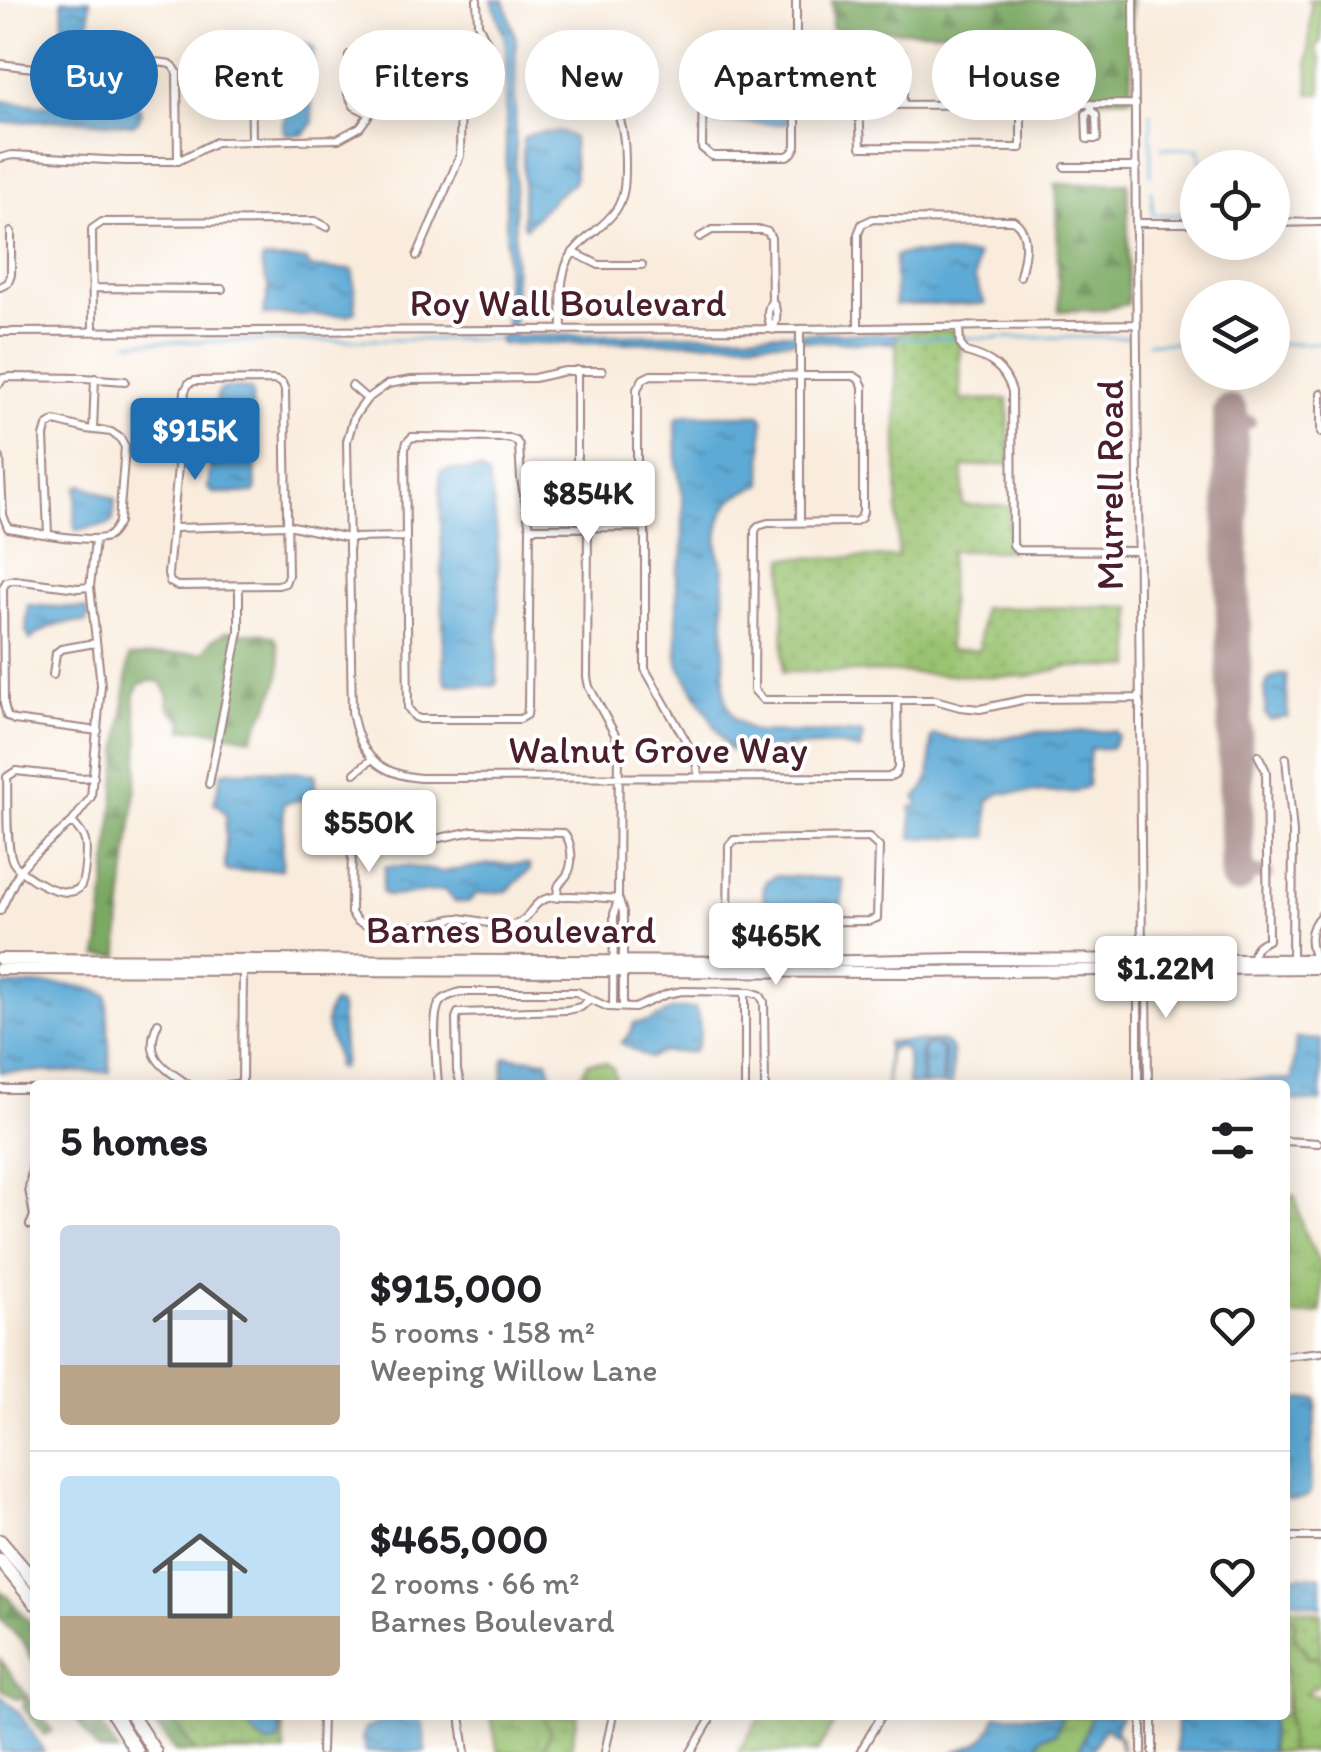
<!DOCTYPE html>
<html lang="en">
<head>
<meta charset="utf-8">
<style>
	body { margin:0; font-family:Itim,sans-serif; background:#f2f2f2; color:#202124; height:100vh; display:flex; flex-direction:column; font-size:38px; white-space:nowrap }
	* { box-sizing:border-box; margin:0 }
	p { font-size:32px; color:#757577 }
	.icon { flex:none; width:55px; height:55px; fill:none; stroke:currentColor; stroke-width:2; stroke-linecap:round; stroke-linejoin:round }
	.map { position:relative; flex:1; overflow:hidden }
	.side { position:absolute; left:30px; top:1080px; width:1260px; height:640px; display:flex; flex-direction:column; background:#fff; border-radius:10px; box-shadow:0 5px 25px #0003 }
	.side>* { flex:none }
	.banner { position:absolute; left:30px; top:30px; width:1262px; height:90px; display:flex; gap:20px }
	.tools { position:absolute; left:1180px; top:150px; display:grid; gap:20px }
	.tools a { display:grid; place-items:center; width:110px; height:110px; border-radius:50%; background:#fff; box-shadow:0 5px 25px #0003; font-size:50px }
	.price { position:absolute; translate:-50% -85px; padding:0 22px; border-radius:10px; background:#fff; color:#222; font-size:32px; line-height:65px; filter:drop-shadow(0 2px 5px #0008) }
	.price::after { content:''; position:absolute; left:50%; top:60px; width:30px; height:22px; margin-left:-15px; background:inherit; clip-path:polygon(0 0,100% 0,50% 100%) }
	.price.current { background:#1f6fb2; color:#fff }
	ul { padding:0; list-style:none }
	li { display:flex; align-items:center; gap:30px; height:250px; padding:0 30px }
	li+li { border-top:2px solid #e0e0e0 }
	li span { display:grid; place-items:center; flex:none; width:280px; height:200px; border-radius:10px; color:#555 }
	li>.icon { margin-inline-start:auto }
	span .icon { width:120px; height:120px; fill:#fffc; stroke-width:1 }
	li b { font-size:42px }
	h2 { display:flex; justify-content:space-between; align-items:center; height:120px; padding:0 30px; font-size:42px }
	.tag { padding:0 35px; border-radius:45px; background:#fff; box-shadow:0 5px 25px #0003; font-size:35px; line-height:90px }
	.tag.current { background:#1f6fb2; color:#fff }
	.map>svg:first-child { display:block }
</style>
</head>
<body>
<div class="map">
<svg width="1321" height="1752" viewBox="0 0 1321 1752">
	<defs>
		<pattern id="grass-dots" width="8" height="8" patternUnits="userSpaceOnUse" patternTransform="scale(2.5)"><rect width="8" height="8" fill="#99c370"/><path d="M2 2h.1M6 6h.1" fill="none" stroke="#85a761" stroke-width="1.8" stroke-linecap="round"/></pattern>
		<pattern id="forest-firs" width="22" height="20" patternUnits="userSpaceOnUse" patternTransform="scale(2.5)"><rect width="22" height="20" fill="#7aa962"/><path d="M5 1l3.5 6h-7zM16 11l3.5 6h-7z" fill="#668951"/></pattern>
		<pattern id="wetland-marsh" width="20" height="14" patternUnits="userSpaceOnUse" patternTransform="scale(2.5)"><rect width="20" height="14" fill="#99c370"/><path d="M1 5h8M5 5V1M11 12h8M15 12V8" fill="none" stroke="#85a761"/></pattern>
		<pattern id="park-tufts" width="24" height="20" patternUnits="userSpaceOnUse" patternTransform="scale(2.5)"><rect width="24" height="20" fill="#99c370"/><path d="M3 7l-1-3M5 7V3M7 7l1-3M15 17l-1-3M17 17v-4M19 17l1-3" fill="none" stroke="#85a761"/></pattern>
		<pattern id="water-ripples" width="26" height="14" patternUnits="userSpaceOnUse" patternTransform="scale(2.5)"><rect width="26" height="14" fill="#5daad6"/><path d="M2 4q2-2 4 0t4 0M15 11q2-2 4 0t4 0" fill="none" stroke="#4f8aae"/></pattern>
	</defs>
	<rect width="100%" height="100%" fill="#fff"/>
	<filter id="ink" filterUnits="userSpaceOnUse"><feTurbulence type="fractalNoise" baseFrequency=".01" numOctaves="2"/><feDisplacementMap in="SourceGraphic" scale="20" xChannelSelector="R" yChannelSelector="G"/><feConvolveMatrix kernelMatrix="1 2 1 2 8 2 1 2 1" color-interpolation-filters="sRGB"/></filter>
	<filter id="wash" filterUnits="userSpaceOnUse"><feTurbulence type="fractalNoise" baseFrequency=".0048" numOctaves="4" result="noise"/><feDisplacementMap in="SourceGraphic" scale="40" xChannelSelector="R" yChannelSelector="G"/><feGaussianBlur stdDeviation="2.25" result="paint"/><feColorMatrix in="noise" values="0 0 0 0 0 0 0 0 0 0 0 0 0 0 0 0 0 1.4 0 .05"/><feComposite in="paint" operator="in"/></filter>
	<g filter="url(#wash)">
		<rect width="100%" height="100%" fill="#f9ecdd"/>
		<!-- grass -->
		<path fill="url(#grass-dots)" stroke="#72714e" stroke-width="2.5" d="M 910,330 L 960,330 L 961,400 L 1008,399 L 1010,464 L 963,467 L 963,505 L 1009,506 L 1011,551 L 950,551 L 949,650 L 979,650 L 982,608 L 1132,607 L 1132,667 L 1067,667 L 1029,676 L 991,677 L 889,672 L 783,672 L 784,558 L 898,557 L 896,334 Z
			M 1285,1606 L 1321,1613 L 1321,1662 L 1316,1658 L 1308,1658 L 1307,1652 L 1294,1638 L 1291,1616 L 1285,1614 Z
			M 1285,1684 L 1290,1752 L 1270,1752 L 1271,1715 L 1285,1715 Z
			M 150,1715 L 284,1715 L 283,1741 L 286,1752 L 175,1752 Z
			M 491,1715 L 577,1715 L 570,1752 L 498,1752 Z
			M 761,1715 L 839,1715 L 817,1752 L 738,1752 Z"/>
		<!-- forest -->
		<path fill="url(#forest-firs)" stroke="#626446" stroke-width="2.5" d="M 852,0 L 1131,0 L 1131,98 L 982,99 L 982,32 L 832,30 L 832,1 Z
			M 1128,183 L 1128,304 L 1103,310 L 1059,311 L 1056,189 L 1054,184 Z
			M 227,631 C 248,637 254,628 275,638 C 291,677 268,703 252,738 L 202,729 L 183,730 L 183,720 L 169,708 L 167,692 L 161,682 L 151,681 L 139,684 C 129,702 139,718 139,737 C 138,810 120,883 119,956 L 98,956 L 129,657 L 204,652 L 211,641 Z
			M 0,1590 L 10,1599 L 35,1629 L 35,1663 L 29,1655 L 26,1646 L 0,1618 Z
			M 0,1659 L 35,1707 L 35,1715 L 41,1715 L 52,1731 L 44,1735 L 23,1707 L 25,1701 L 21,1696 L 18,1699 L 0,1688 Z
			M 88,1715 L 93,1715 L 118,1752 L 97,1750 L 77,1720 Z
			M 150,1715 L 171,1715 L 195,1752 L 175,1752 Z"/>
		<!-- wetland -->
		<path fill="url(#wetland-marsh)" stroke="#72714e" stroke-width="2.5" d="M 596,1062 L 606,1063 L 613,1068 L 617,1085 L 576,1085 L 588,1063 Z
			M 1285,1195 L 1295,1196 L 1303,1229 L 1321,1267 L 1321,1313 L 1285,1317 Z
			M 1285,1614 L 1296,1622 C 1287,1639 1304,1643 1308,1658 L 1316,1658 L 1321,1662 L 1321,1683 L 1306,1693 L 1321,1698 L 1321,1710 L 1315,1722 L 1321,1723 L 1321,1752 L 1290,1752 L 1285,1684 Z
			M 491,1715 L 542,1715 L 550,1731 L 543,1752 L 498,1752 Z
			M 1062,1715 L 1091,1715 L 1079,1752 L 1036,1752 L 1040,1737 L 1056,1733 Z"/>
		<!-- park -->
		<path fill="url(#park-tufts)" stroke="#72714e" stroke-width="2.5" d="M 1308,0 L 1321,0 L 1321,40 L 1316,49 L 1321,61 L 1321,94 L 1309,94 L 1308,61 L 1311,3 Z"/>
		<!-- water -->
		<path fill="url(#water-ripples)" stroke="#546480" stroke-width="2.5" d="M 62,0 L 90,0 L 89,23 L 81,26 L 63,26 Z
			M 492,0 L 504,0 L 516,39 L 514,328 L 506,328 L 506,52 L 505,39 Z
			M 304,43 L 313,47 L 314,50 C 308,81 310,93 313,123 L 304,135 L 286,134 L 283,129 L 287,106 L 287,50 L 293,45 Z
			M 729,97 L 784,98 L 788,102 L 788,122 L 785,124 L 716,123 L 713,120 L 714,101 Z
			M 0,101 L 39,105 L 100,105 L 131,102 L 136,103 L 142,112 L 138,121 L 133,125 L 72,120 L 0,123 Z
			M 563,132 L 573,138 L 575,177 L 573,183 L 555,197 L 525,228 L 523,224 L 523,139 C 533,130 550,133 563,132 Z
			M 908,253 L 977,255 L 975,280 L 985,304 L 895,305 L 895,256 Z
			M 263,259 L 306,260 L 311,268 L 353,270 L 356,312 L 348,315 L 263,315 L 269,289 L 261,265 Z
			M 817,333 L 896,334 L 896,343 L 810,341 L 801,339 L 793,341 L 500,344 L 499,338 L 505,334 L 514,334 L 515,336 Z
			M 225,388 L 250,389 L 252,393 L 256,488 L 254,493 L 213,493 L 208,488 L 217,396 L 219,391 Z
			M 686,415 L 760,415 L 763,419 L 762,485 C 752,490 741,491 733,499 C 716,515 713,549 724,568 L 724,690 L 726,702 L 734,718 L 750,730 L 757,732 L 860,733 L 863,734 L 860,750 L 837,745 L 729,750 L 679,666 L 677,658 L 677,571 L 683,555 L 683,497 L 677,466 L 676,424 L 677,418 Z
			M 447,470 L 480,470 L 488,476 C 504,540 497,615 497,682 L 494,686 L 448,684 L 444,678 L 440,477 L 441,471 Z
			M 83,485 L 115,499 L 113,520 L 110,524 L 76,530 L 74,523 L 77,487 Z
			M 28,605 L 86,609 L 89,617 L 85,623 C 64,621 46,626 30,640 L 26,631 Z
			M 1286,674 L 1288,717 L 1269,720 L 1265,714 C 1267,693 1257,677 1286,674 Z
			M 1115,731 L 1118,736 L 1111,748 L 1090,749 L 1087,786 L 1075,792 L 1000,793 L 988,801 L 988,837 L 912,838 L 911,807 L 917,807 L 918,801 L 915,798 C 935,782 929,762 931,739 L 934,735 L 961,740 L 983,741 L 1034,732 Z
			M 267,770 L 315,774 L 315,798 L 284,803 L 282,869 L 229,872 L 225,869 L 226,815 L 217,804 L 214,804 L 222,772 L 227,771 Z
			M 491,864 L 526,864 L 530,866 L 530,870 L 507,891 L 476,894 L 468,902 L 455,902 L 444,890 L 394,896 L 387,896 L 382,892 L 385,866 L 407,866 L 442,872 Z
			M 775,876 L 841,879 L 843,881 L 842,901 L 837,911 L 766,909 C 763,901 762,890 766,881 Z
			M 0,986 C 34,986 76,979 107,995 L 110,1072 L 0,1072 Z
			M 333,1003 L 338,1004 L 340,1008 L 344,1060 L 342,1068 L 339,1069 L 336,1067 C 340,1042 314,1029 333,1003 Z
			M 695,1008 C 701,1020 703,1042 693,1052 L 662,1052 L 649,1058 L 621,1043 L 630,1034 L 634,1023 L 648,1022 L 673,1009 Z
			M 1296,1038 L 1321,1040 L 1321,1102 L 1285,1100 L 1285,1085 L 1226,1085 L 1225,1080 L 1292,1079 Z
			M 942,1041 L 949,1045 L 952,1050 L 952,1085 L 945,1085 L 944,1049 L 931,1042 L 921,1048 L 921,1085 L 908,1085 L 907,1054 L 904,1048 L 898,1047 L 888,1050 L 887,1085 L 887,1042 Z
			M 931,1044 L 942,1050 L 943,1085 L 923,1085 L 923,1049 Z
			M 507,1057 L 547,1060 L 551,1073 L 559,1080 L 559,1085 L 502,1085 L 504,1059 Z
			M 1307,1399 L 1316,1399 L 1317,1402 L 1311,1456 L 1310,1493 C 1304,1501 1294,1500 1285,1498 L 1285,1401 Z
			M 1285,1576 L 1321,1576 L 1321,1607 L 1285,1598 Z
			M 0,1696 C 21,1710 31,1731 44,1752 L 0,1752 Z
			M 238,1715 L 284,1715 L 278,1742 L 270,1745 L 259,1739 Z
			M 397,1715 L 414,1715 L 423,1723 L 426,1752 L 366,1752 L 362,1739 L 365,1729 Z
			M 996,1715 L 1062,1715 L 1056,1733 L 1040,1738 L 1036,1752 L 953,1752 C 978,1745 988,1742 996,1715 Z
			M 1091,1715 L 1122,1715 L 1116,1727 L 1122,1752 L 1120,1738 L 1104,1727 L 1092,1752 L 1079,1752 Z
			M 1177,1715 L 1271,1715 L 1270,1752 L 1176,1752 Z"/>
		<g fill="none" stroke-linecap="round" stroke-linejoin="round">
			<!-- stream -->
			<path stroke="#5daad6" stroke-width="2.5" d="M 1151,113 L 1151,175
				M 1161,148 L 1199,149 L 1202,168
				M 1151,190 L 1153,215 L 1183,215
				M 896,338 L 956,338
				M 964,338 L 1128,337
				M 129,342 L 498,339
				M 1148,343 L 1198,343
				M 1272,344 L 1321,343"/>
			<!-- taxiway -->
			<path stroke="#a28684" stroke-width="14" d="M 1230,421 L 1249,422
				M 1237,873 L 1267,874"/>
			<!-- runway -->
			<path stroke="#a28684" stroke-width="35" d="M 1230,412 L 1237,877"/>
		</g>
	</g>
	<g filter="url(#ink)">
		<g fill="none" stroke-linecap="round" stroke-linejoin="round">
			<defs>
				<path id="minor" d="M 1134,0 L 1142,959
					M 851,52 L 853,105 L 1136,104
					M 902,53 L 903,104
					M 954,54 L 954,105
					M 349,55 L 348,94 L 354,106 L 368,113
					M 0,64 C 36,69 73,72 110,69 C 128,67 147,60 165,63 C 173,64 173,66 177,72 L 178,161
					M 795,64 L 712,64 L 705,69 L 703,75 L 702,148 L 712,156 L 787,156 L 792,153 L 796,146 L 796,0
					M 251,66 L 252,141
					M 558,80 C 615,89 625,111 625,166 C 625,182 625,196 616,210 C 602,230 579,239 568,261 C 558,282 562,308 562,331
					M 607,98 L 624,82
					M 1091,104 L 1091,110 L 1096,115 L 1097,139 L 1087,139 L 1086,114 L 1091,110
					M 859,105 L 861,147 L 1021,148 L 1021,105
					M 0,158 L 12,155 L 125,161 L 178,161 L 216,142 L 338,139 L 360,127 L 384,94 L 396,87 L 412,82 L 486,81 L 493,76 L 493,54 L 478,24 L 477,0
					M 1065,167 L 1137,167
					M 1136,223 L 1198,223
					M 1272,223 L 1321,222
					M 700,237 L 712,230 L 761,230 L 768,232 L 771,238 L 772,301 C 766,310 767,320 773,330 C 777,320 778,309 772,301
					M 573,252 L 599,265 L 642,265
					M 417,256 L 460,156 L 461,82
					M 0,287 L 8,283 L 11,275 L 11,232
					M 93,288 L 222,289
					M 959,327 L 960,344 L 966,352 C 990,358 1004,367 1012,391 L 1013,545 L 1017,550 L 1138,551
					M 858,328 L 858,234 L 862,224 L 873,219 L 1013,220 C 1031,232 1025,256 1020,276
					M 800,329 L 800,522
					M 0,332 L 795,329 L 1137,324
					M 93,332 L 92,229 L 102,222 L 315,221 L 327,227
					M 577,370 L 577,466 L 585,497 L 588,527 L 587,677 L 589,687 L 619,742 L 618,899 L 614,914 L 613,1007
					M 602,371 L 565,371 L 534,378 L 411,380 L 388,384 L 367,399 L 354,417 L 347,441 L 352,712 C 359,753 377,774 420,778 L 889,777 L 895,774 L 898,768 L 897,701
					M 274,380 L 282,383 L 285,390 L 288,575 L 285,583 L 278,585 L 177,586 L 170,582 L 168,574 L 185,391 L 189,383 L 195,381 Z
					M 0,383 L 3,378 L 10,377 L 84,378 L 125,381
					M 352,386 L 367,399
					M 1321,393 L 1321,433
					M 93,430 L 95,378
					M 412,437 L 509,438 L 516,441 L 519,445 L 521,479 L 530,528 L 528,707 L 527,715 L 520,719 L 420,719 L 415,717 L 408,708 L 405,449 L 407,442 Z
					M 0,458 L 3,515 L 8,528 C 27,531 95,545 109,536 C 114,532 116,528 119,522 L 125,447 L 120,438 L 111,432 L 86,429 L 55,421 L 47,426 L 44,436 L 48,534
					M 173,528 L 288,525 L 348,538 L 406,537
					M 530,528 L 645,527
					M 90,587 L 78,588 L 14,580 L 6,582 L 3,588 L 4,704 L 7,716 L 14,720 L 98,731
					M 53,675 L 56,653 L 61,649 L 95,643
					M 1286,758 L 1293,833 L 1292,959
					M 355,773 L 372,759
					M 699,777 L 695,758 L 686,741 L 645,669 L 645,527 L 642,485 L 637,466 L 637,389 L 643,379 L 651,375 L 854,376 L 860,380 L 863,386 L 863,512 L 861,518 L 854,522 L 768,523 L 758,526 L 755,531 L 754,690 L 763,700 L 935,700 L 960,707 L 980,709 L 1027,699 L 1139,698
					M 209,784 L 239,632 L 239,586
					M 72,822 C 77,827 83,833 85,841 C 87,848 85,881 80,887 C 67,903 21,876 13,862 C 5,847 8,796 7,777 L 16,771 L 81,778 L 94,777
					M 869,838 L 879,847 L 877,918 L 869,921 L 736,922 L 728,915 L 729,846 L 734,840 Z
					M 557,898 C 558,881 559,886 567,875 C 574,863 572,842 564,833 L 473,831 L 435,839 L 406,832 L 368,831 L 358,834 L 352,843 L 351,913 L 357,921 L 366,925 C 386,926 409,929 428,925 C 439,923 447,918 458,918 C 477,919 493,927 512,925 C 528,923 529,908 541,901 C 556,892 599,898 618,899
					M 619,900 L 623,912 L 623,1007
					M 0,911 L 20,870 L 31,857 L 72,822 L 91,797 L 101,685 L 90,587 L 95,540
					M 1253,959 C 1253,948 1258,944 1268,940 L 1268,935 L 1266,771 L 1258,755
					M 804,962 L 805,922
					M 1316,962 C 1309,945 1307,929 1321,915
					M 1143,971 L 1147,978 L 1148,1085
					M 745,992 L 745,1085
					M 158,1023 C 142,1057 164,1068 189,1085
					M 227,1085 L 242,1083
					M 242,1085 L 243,969
					M 438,1085 C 437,1067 431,1019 439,1004 C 444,996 452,995 460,992 L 577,992 L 590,999
					M 461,1085 L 457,1071 L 456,1018 L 458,1013 L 567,1010 L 581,1007 L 590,999 L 608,1007 L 635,1008 L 667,994 L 682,991 L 751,992 L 760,995 L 764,1002 L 765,1085
					M 1138,1085 L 1138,978 L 1141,971
					M 0,1089 L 35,1089
					M 1285,1141 L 1318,1143
					M 30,1225 L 34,1216 L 29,1189 L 35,1149
					M 1285,1356 L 1321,1352
					M 1285,1537 L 1321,1537
					M 460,1715 L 465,1752
					M 1142,1715 L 1142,1752
					M 1153,1715 L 1153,1752
					M 321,1752 L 322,1715
					M 605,1752 L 613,1715
					M 691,1752 L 709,1722 L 708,1715
					M 860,1752 L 882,1715"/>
				<path id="major" d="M 0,959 L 804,962 L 959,959 L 1321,960
					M 0,969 L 914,972 L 1321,968"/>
				<path id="highway" d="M 0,1541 L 35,1582
					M 0,1560 L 35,1603
					M 114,1715 L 137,1752
					M 131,1715 L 155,1752"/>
			</defs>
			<!-- minor casing -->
			<use href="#minor" stroke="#a28684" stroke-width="10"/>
			<!-- major casing -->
			<use href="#major" stroke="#a28684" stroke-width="14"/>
			<!-- highway casing -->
			<use href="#highway" stroke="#a28684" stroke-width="16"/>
			<!-- minor -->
			<use href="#minor" stroke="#fff" stroke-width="6"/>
			<!-- major -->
			<use href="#major" stroke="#fff" stroke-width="10"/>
			<!-- highway -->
			<use href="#highway" stroke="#fff" stroke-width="12"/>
		</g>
	</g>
	<g text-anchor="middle" stroke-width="8" stroke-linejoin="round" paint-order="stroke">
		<!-- street labels -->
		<g font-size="38" fill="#4a1f2b" stroke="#fff">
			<text x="568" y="316">Roy Wall Boulevard</text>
			<text transform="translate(1110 485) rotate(-90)" y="13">Murrell Road</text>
			<text x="658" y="763">Walnut Grove Way</text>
			<text x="511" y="943">Barnes Boulevard</text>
		</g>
	</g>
</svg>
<div class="tools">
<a><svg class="icon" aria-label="locate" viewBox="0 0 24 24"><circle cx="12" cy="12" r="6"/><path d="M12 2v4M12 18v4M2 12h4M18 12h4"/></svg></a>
<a><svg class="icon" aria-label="layers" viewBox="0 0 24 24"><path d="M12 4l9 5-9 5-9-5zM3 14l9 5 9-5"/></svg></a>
</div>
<b class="price current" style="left:195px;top:483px">$915K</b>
<b class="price" style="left:588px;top:546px">$854K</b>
<b class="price" style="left:369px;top:875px">$550K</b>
<b class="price" style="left:776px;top:988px">$465K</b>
<b class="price" style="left:1166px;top:1021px">$1.22M</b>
<div class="banner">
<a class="tag current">Buy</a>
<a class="tag">Rent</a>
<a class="tag">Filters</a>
<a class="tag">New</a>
<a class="tag">Apartment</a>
<a class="tag">House</a>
</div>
<section class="side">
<h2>5 homes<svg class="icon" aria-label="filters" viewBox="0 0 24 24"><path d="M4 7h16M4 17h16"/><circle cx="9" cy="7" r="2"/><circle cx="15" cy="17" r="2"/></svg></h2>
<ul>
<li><span style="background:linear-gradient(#c9d6e8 70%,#b9a48a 0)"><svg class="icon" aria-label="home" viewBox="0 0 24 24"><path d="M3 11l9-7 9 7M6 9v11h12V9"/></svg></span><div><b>$915,000</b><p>5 rooms · 158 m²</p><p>Weeping Willow Lane</p></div><svg class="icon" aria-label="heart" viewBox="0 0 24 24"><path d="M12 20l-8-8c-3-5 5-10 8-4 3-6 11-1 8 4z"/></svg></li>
<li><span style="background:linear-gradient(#bfe0f5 70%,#b9a48a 0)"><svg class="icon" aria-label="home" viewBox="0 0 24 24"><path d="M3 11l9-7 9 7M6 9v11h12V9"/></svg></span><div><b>$465,000</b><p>2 rooms · 66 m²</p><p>Barnes Boulevard</p></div><svg class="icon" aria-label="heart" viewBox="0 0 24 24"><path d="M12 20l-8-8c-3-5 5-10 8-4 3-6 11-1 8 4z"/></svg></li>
</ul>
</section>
</div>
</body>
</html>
